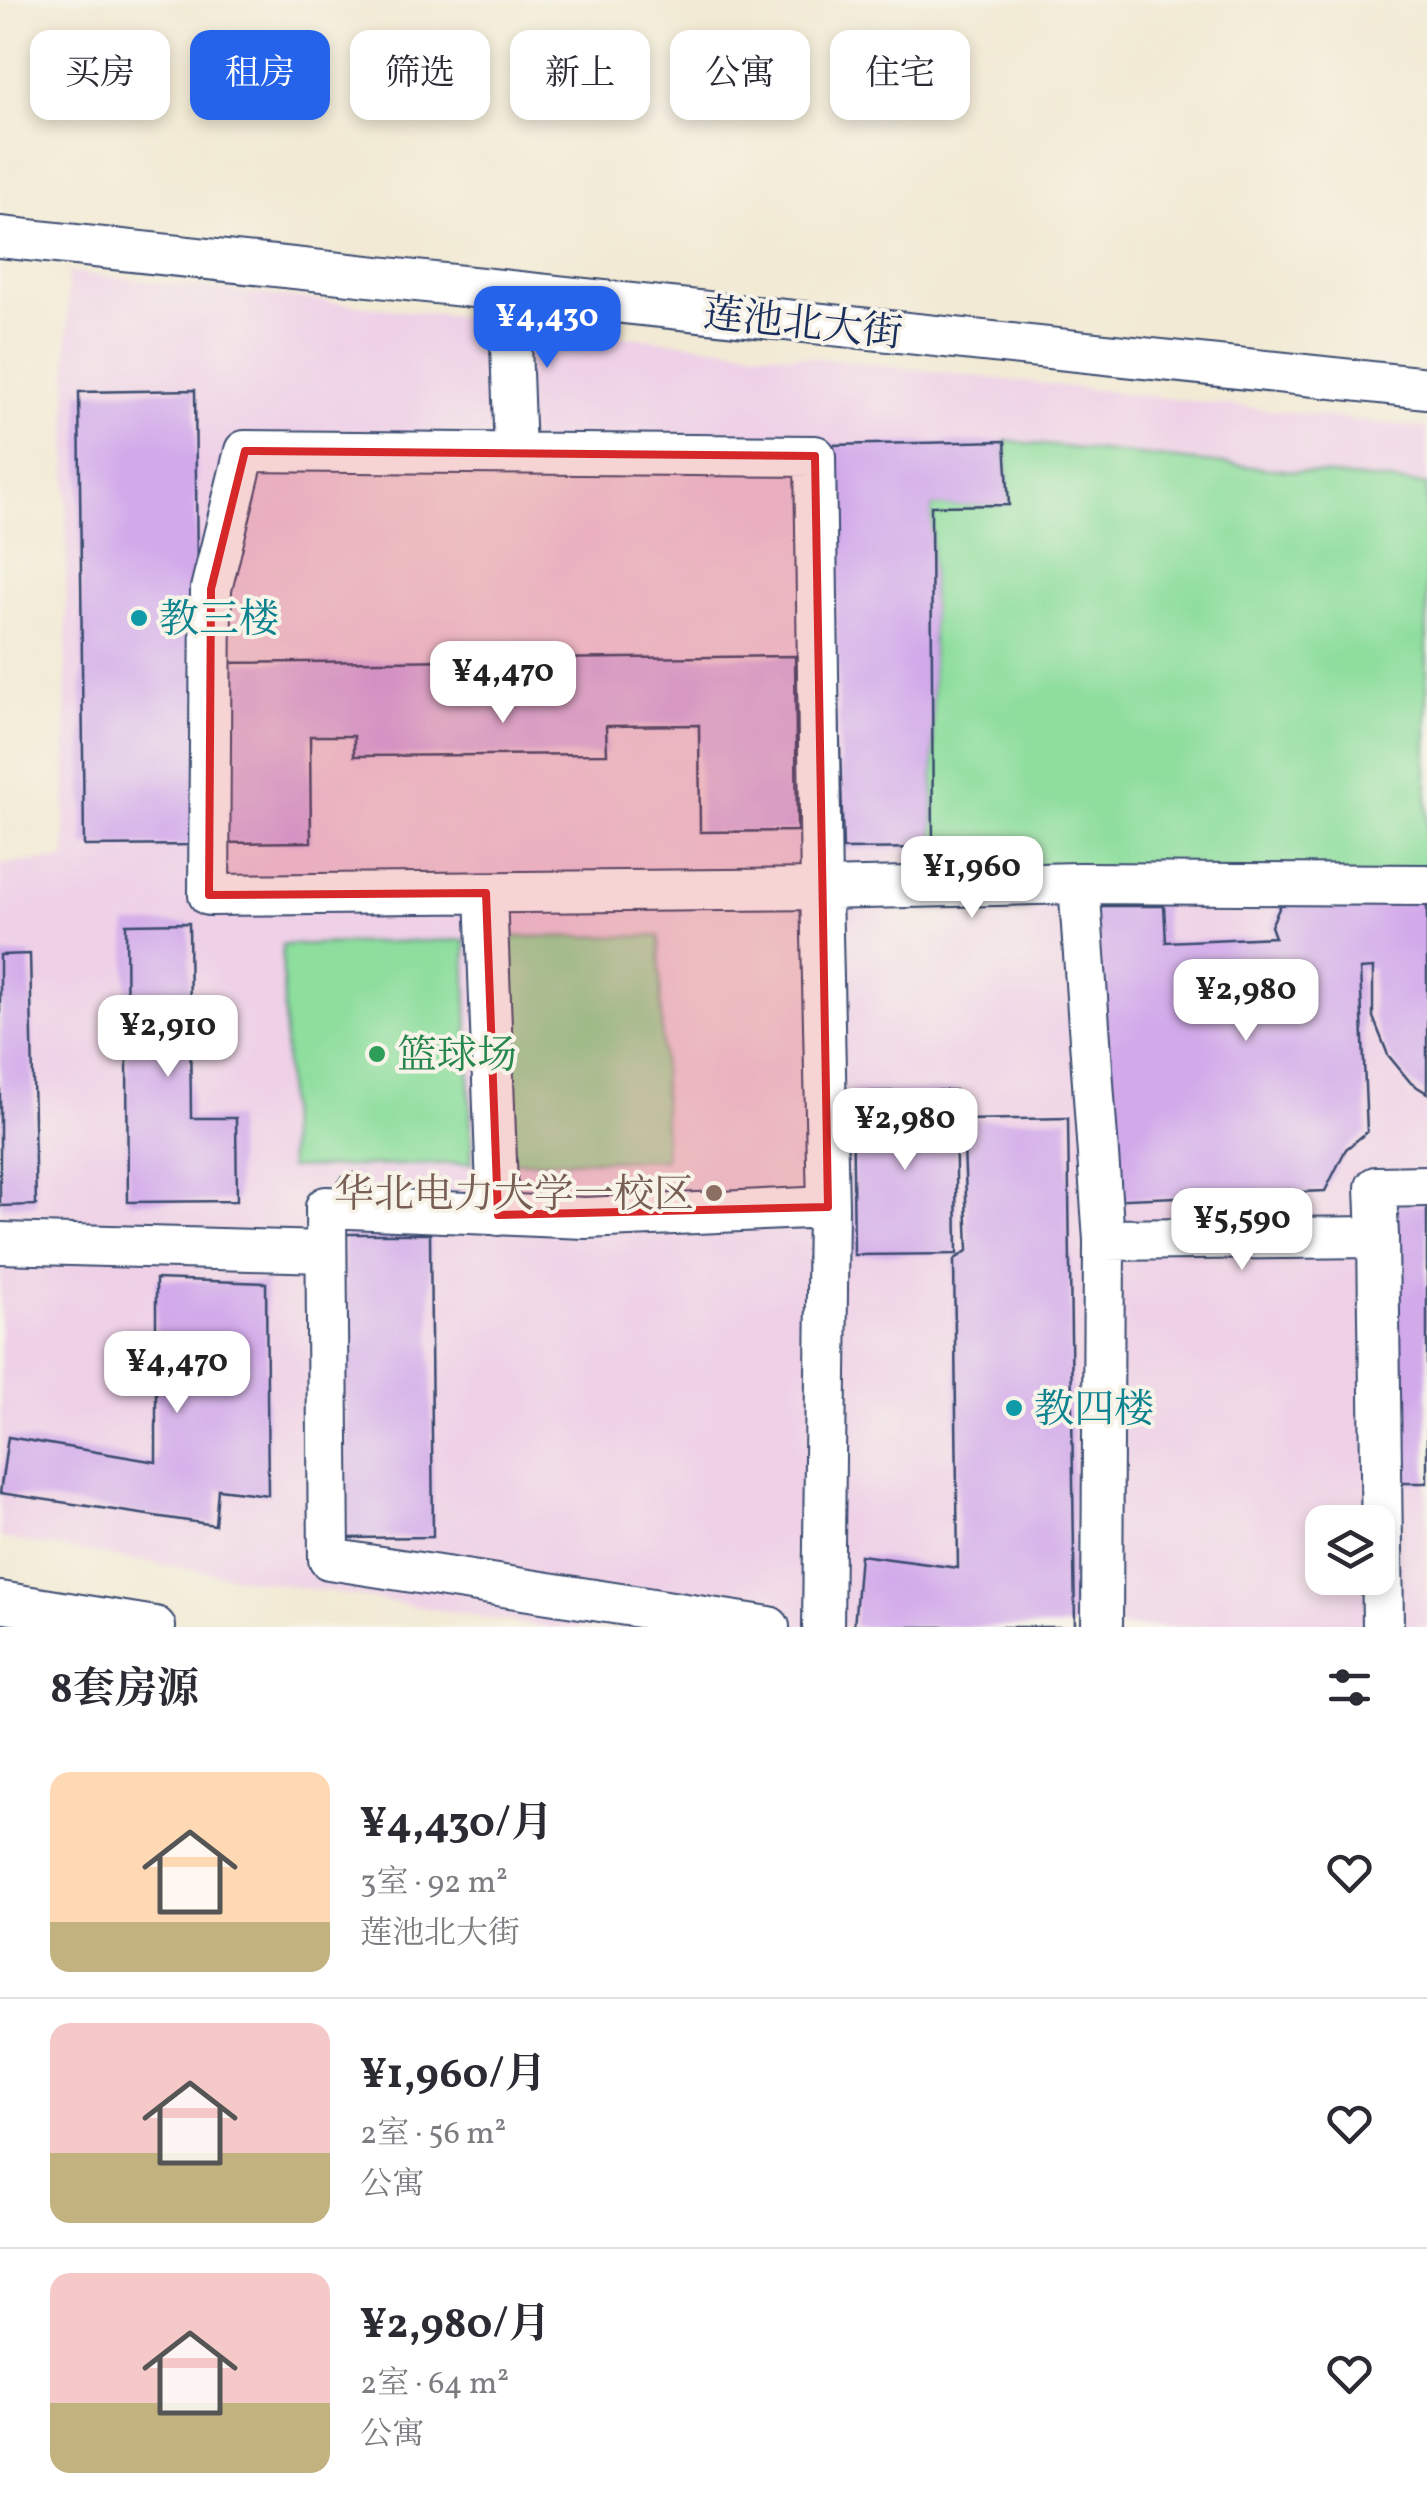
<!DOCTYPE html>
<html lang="zh">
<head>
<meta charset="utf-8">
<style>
	body { margin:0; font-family:Vollkorn,"Noto Serif SC",serif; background:#f7f7f7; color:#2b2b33; height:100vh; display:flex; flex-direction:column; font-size:38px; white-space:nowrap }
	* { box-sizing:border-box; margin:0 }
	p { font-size:32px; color:#7c7c81 }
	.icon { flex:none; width:55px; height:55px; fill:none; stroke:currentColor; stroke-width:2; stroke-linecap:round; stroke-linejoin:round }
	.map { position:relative; height:1627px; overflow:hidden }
	.drawer { display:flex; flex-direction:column; background:#fff; flex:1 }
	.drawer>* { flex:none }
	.hud { position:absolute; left:30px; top:30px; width:1368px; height:90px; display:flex; gap:20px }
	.buttons { position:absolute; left:1305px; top:1505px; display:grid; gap:20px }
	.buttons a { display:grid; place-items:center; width:90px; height:90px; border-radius:20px; background:#fff; box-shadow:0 5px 15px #0003; font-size:50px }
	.price { position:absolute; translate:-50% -85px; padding:0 22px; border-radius:20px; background:#fff; color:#222; font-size:32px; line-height:65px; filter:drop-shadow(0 2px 5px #0008) }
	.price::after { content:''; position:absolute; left:50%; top:60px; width:30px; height:22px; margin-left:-15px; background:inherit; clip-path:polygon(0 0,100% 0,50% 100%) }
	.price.active { background:#2563eb; color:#fff }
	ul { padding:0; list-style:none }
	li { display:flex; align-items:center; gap:30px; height:250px; padding:0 50px }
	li+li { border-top:2px solid #e1e1e2 }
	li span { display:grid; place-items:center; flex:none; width:280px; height:200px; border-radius:20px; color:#555 }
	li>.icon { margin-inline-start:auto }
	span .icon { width:120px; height:120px; fill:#fffc; stroke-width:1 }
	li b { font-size:42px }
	h2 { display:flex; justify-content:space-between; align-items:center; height:120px; padding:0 50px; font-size:42px }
	.chip { padding:0 35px; border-radius:20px; background:#fff; box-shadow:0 5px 15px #0003; font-size:35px; line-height:90px }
	.chip.active { background:#2563eb; color:#fff }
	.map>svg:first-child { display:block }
</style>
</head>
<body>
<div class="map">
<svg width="1427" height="1627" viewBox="0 0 1427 1627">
	<rect width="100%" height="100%" fill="#f7f3e8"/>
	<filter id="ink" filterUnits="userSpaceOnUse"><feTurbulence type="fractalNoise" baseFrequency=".01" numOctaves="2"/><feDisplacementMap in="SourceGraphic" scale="20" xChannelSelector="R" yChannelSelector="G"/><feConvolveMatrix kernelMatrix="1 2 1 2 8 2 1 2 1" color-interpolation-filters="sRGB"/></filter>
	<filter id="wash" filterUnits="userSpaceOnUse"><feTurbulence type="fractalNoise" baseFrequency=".0048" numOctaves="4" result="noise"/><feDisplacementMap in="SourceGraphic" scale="40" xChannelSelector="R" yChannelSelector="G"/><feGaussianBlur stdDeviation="2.25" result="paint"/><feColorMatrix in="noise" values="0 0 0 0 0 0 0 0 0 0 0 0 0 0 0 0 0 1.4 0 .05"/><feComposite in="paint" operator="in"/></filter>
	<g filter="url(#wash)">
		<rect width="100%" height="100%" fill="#f2ead4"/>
		<!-- built -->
		<path fill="#eed0e7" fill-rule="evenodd" d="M 68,272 L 1427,428 L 1427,1627 L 543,1627 L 0,1538 L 0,864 L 65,859 ZM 1322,1522 L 1378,1522 L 1378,1578 L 1322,1578 Z"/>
		<!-- green -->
		<path fill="#8ede9e" stroke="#54867e" stroke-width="2.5" d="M 1005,441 L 1427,485 L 1427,890 L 934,889 L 931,506 L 1009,504 Z
			M 659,936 L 665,1159 L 509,1162 L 505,937 Z
			M 465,940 L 472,1163 L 289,1168 L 282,945 Z"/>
		<g id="blocks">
			<!-- building -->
			<path fill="#d2aaea" d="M 195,390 L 200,845 L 84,846 L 79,392 Z
				M 1005,441 L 1009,505 L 931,506 L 933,848 L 843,849 L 831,445 Z
				M 795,656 L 797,831 L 700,832 L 699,725 L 606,726 L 607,754 L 354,756 L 354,736 L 310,736 L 311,842 L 219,843 L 216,663 Z
				M 1427,900 L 1427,1093 L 1411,1083 L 1388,1055 L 1373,1017 L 1373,968 L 1360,969 L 1367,1132 L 1346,1149 L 1325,1191 L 1103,1200 L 1084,906 L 1164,906 L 1166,942 L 1275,937 L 1271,926 L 1282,902 Z
				M 189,923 L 191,1118 L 236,1118 L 237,1201 L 128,1202 L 126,924 Z
				M 30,954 L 36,1205 L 0,1206 L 0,955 Z
				M 955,1090 L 957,1254 L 854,1255 L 852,1092 Z
				M 1068,1118 L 1075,1627 L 854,1627 L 860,1555 L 958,1568 L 954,1260 L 968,1250 L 963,1120 Z
				M 353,1173 L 361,1176 L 366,1189 L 338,1192 L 338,1183 L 341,1178 Z
				M 1382,1204 L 1427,1204 L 1427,1483 L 1386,1483 Z
				M 344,1234 L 430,1234 L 433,1537 L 347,1538 Z
				M 156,1279 L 266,1283 L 268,1495 L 218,1489 L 215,1525 L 0,1493 L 8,1437 L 156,1462 Z"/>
		</g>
	</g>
	<g filter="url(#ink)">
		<use href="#blocks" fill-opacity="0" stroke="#3b4b70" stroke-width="2.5"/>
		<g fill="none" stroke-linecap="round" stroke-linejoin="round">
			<defs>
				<path id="minor" d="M 0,237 L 1427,388
					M 509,291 L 515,453
					M 245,451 L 815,456 L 821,889 L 209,895 L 211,589 Z
					M 1079,883 L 1427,885
					M 486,893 L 498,1215
					M 828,1207 L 821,889 L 1079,883 L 1104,1240
					M 1378,1237 L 1376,1187 L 1427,1186
					M 0,1243 L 326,1252
					M 0,1602 L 155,1627
					M 769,1627 L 329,1559 L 326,1207 L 585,1218 L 828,1207 L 823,1627
					M 1102,1627 L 1104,1240 L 1378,1237 L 1383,1627"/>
			</defs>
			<!-- minor casing -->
			<use href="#minor" stroke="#3b4b70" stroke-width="44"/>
			<!-- minor -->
			<use href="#minor" stroke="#fff" stroke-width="40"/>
		</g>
	</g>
	<!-- marked area -->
	<path fill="#d62828" fill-opacity="0.2" stroke="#d62828" stroke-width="8" stroke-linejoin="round" d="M 245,451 L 815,456 L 828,1207 L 498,1215 L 486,893 L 209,895 L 211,589 Z"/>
	<!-- markers -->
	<g fill="#0f9aa8" stroke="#f7f3e8" stroke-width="4">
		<circle cx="139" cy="618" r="10"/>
		<circle cx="1014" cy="1408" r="10"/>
	</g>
	<circle fill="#2e9e5b" stroke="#f7f3e8" stroke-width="4" cx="377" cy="1054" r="10"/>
	<circle fill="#8d6e63" stroke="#f7f3e8" stroke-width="4" cx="714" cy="1193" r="10"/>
	<g text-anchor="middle" stroke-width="8" stroke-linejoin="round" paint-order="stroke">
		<!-- street labels -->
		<g font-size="40" fill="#1b2f5e" stroke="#f7f3e8">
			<text transform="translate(803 322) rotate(6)" y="14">莲池北大街</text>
		</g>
		<!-- culture labels -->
		<g font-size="40" fill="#0d838f" stroke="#f7f3e8" text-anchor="start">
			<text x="159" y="632">教三楼</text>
			<text x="1034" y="1422">教四楼</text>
		</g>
		<!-- leisure labels -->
		<g font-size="40" fill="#27864d" stroke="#f7f3e8" text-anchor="start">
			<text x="397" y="1068">篮球场</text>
		</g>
		<!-- education labels -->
		<g font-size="40" fill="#785e54" stroke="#f7f3e8" text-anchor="end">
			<text x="694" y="1207">华北电力大学一校区</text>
		</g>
	</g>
</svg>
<div class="buttons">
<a><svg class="icon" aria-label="layers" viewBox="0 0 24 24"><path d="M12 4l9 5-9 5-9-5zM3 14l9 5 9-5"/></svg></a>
</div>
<b class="price active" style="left:547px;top:371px">¥4,430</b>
<b class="price" style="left:503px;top:726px">¥4,470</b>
<b class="price" style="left:972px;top:921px">¥1,960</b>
<b class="price" style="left:1246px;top:1044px">¥2,980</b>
<b class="price" style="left:168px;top:1080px">¥2,910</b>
<b class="price" style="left:905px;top:1173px">¥2,980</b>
<b class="price" style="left:1242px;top:1273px">¥5,590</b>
<b class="price" style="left:177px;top:1416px">¥4,470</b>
<div class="hud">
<a class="chip">买房</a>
<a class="chip active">租房</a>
<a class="chip">筛选</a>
<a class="chip">新上</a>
<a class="chip">公寓</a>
<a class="chip">住宅</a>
</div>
</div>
<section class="drawer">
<h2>8套房源<svg class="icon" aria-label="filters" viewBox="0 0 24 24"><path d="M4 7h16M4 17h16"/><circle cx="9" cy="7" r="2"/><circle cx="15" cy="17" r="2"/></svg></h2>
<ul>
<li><span style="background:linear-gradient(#ffd9b3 75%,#c2b280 0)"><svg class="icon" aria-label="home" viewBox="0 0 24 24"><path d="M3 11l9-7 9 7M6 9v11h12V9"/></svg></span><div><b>¥4,430/月</b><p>3室 · 92 m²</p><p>莲池北大街</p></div><svg class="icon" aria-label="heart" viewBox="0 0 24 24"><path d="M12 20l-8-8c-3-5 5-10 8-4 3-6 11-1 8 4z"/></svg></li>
<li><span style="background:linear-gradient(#f6c9c9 65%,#c2b280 0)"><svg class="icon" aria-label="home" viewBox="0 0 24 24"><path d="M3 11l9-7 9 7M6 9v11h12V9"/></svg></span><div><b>¥1,960/月</b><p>2室 · 56 m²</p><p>公寓</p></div><svg class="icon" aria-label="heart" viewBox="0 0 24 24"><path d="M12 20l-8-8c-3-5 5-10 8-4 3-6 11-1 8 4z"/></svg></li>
<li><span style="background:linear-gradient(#f6c9c9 65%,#c2b280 0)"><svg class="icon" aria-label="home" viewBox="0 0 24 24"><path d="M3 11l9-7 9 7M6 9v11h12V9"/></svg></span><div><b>¥2,980/月</b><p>2室 · 64 m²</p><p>公寓</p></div><svg class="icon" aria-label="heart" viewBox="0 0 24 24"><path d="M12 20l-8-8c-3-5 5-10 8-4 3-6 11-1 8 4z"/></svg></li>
</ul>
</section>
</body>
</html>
